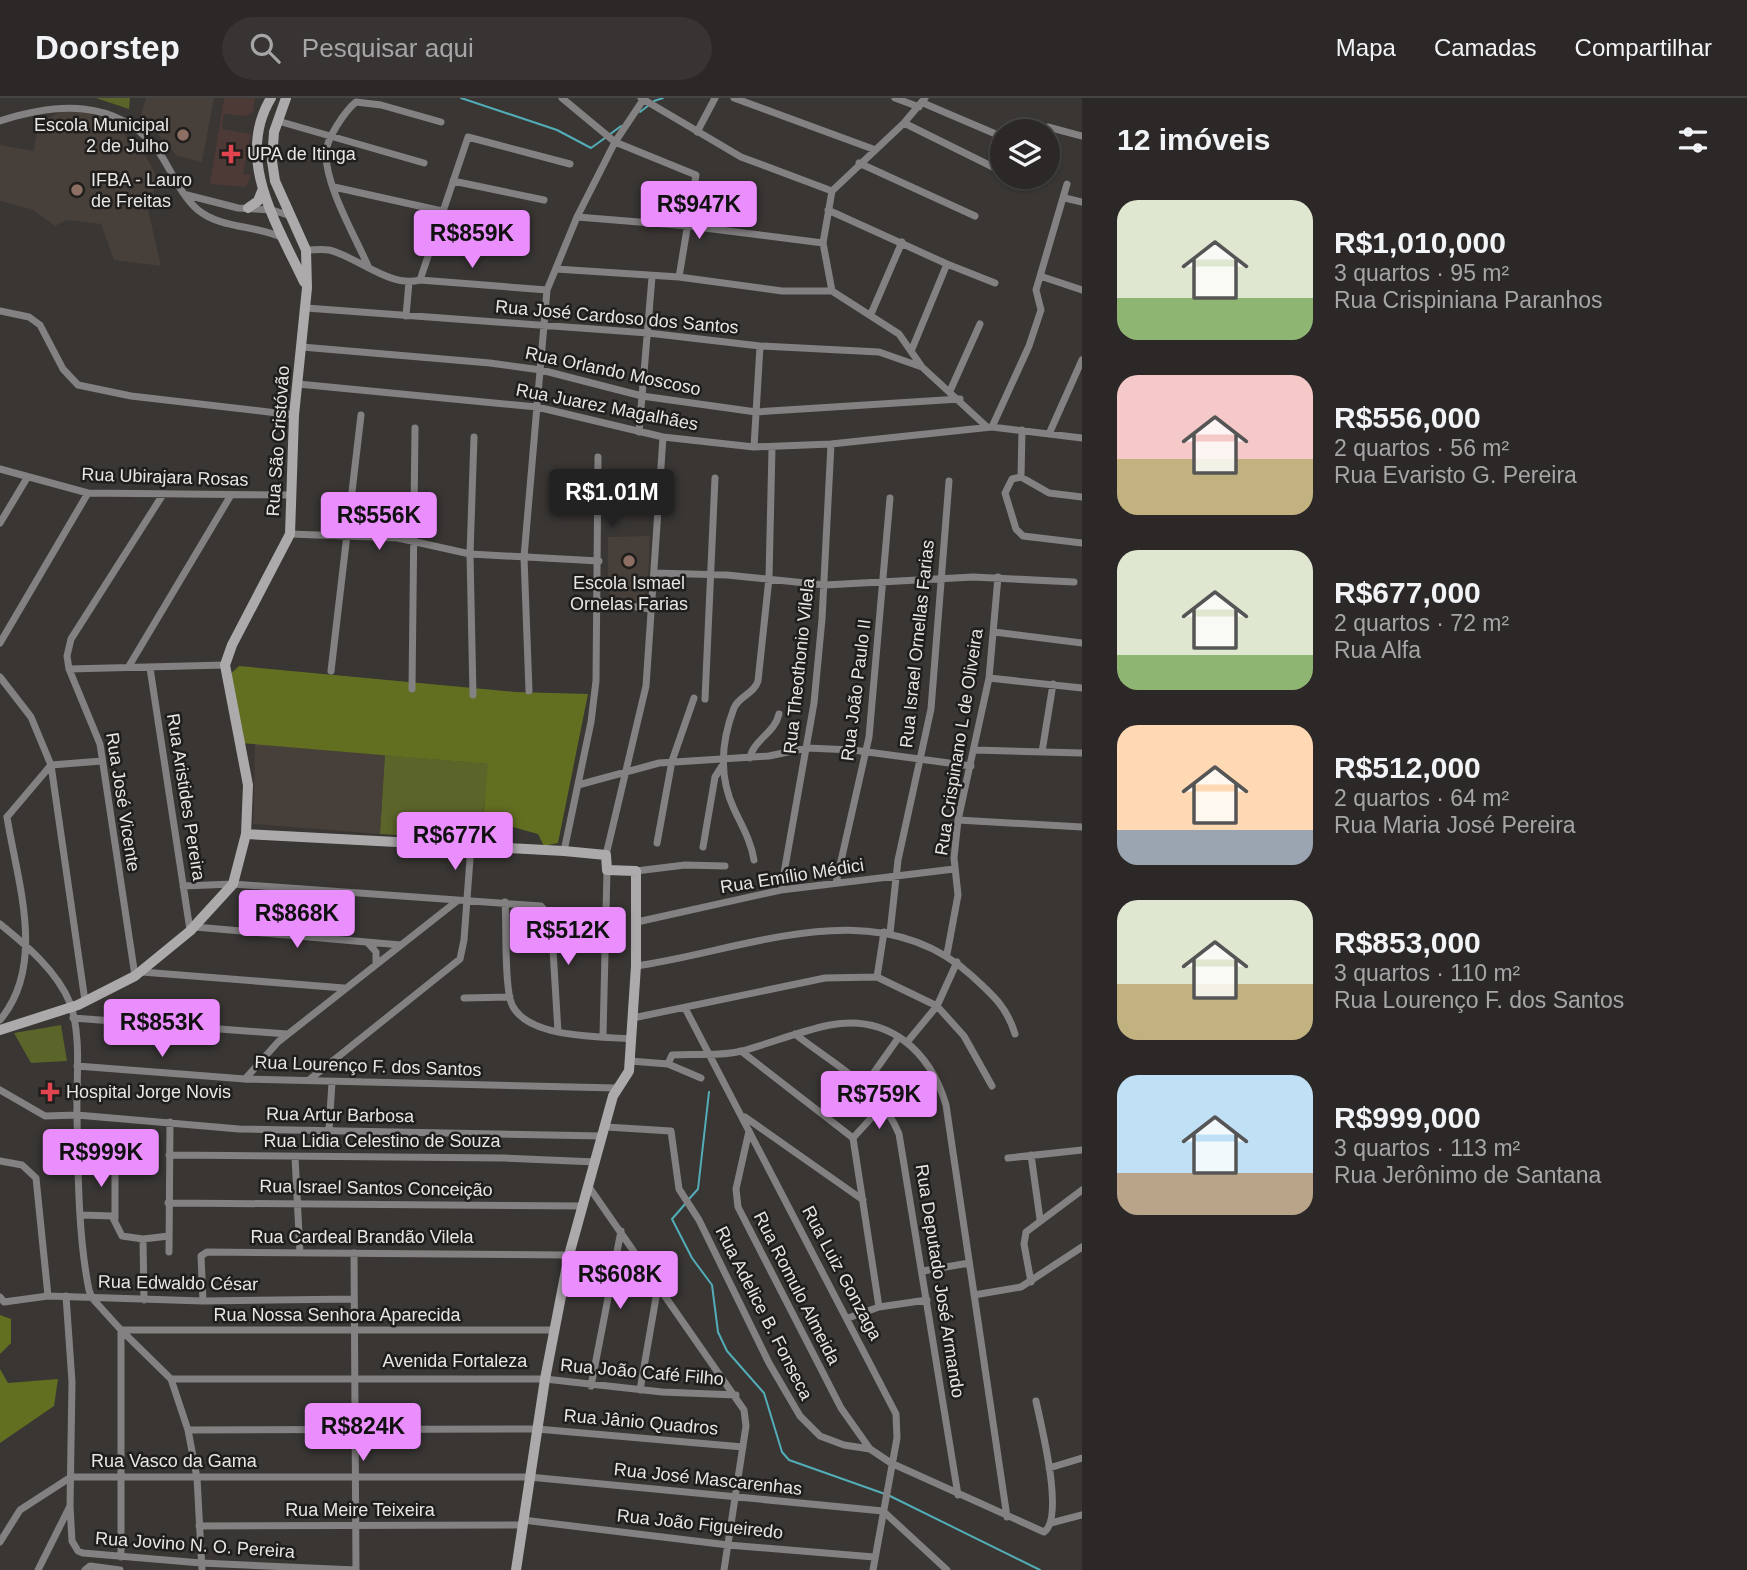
<!DOCTYPE html>
<html lang="pt">
<head>
<meta charset="utf-8">
<style>
	body { margin:0; font-family:Arial,sans-serif; background:#373433; color:#f1f3f6; height:100vh; display:flex; flex-direction:column; font-size:26px; white-space:nowrap }
	* { box-sizing:border-box; margin:0 }
	p { font-size:23px; color:#a6a6a7 }
	.icon { flex:none; width:38px; height:38px; fill:none; stroke:currentColor; stroke-width:2; stroke-linecap:round; stroke-linejoin:round }
	.map { position:relative; flex:1; overflow:hidden }
	.sheet { display:flex; flex-direction:column; background:#2b2827; width:665px }
	.sheet>* { flex:none }
	.fabs { position:absolute; left:990px; top:21px; display:grid; gap:14px }
	.fabs a { display:grid; place-items:center; width:70px; height:70px; border-radius:50%; background:#2b2827; box-shadow:0 2px 5px #0004,0 0 0 2px #474444; font-size:35px }
	.price { position:absolute; translate:-50% -60px; padding:0 16px; border-radius:7px; background:#ea8dfd; color:#111; font-size:23px; line-height:46px; filter:drop-shadow(0 2px 4px #0008) }
	.price::after { content:''; position:absolute; left:50%; top:42px; width:21px; height:16px; margin-left:-10px; background:inherit; clip-path:polygon(0 0,100% 0,50% 100%) }
	.price.active { background:#222; color:#fff }
	ul { padding:0; list-style:none }
	li { display:flex; align-items:center; gap:21px; height:175px; padding:0 35px }
	li span { display:grid; place-items:center; flex:none; width:196px; height:140px; border-radius:21px; color:#555 }
	li>.icon { margin-inline-start:auto }
	span .icon { width:84px; height:84px; fill:#fffc; stroke-width:1 }
	li b { font-size:30px }
	h2 { display:flex; justify-content:space-between; align-items:center; height:84px; padding:0 35px; font-size:30px }
	header { display:flex; align-items:center; gap:42px; box-sizing:border-box; height:98px; padding:0 35px; background:#2b2827; border-bottom:2px solid #474444 }
	header strong { font-size:33px }
	nav { display:flex; gap:38px; margin-inline-start:auto; font-size:24px }
	.search { width:490px; height:63px; background:#373433; display:flex; align-items:center; gap:18px; box-sizing:border-box; padding:0 24px; border-radius:38px; color:#a6a6a7; font-size:26px }
	main { display:flex; flex:1; min-height:0 }
	.map>svg:first-child { display:block }
</style>
</head>
<body>
<header>
<strong>Doorstep</strong>
<div class="search"><svg class="icon" aria-label="search" viewBox="0 0 24 24"><circle cx="10" cy="10" r="6"/><path d="M15 15l6 6"/></svg>Pesquisar aqui</div>
<nav><a>Mapa</a><a>Camadas</a><a>Compartilhar</a></nav>
</header>
<main>
<div class="map">
<svg width="1082" height="1472" viewBox="0 0 1082 1472">
	<rect width="100%" height="100%" fill="#393634"/>
	<!-- built -->
	<path fill="#473f3a" d="M 146,0 L 214,0 L 202,64 L 177,58 L 141,17 Z
		M 66,12 L 83,12 L 124,27 L 128,47 L 144,55 L 159,82 L 147,107 L 161,168 L 114,162 L 101,126 L 67,122 L 55,128 L 31,111 L 0,103 L 0,47 L 34,53 L 38,24 Z
		M 650,438 L 648,488 L 642,504 L 611,498 L 608,492 L 608,439 Z
		M 255,646 L 385,657 L 380,736 L 253,726 Z"/>
	<!-- medical -->
	<path fill="#4d3935" d="M 224,0 L 255,0 L 253,14 L 247,18 L 224,16 L 222,31 L 251,36 L 243,76 L 251,77 L 246,89 L 210,86 Z"/>
	<!-- green -->
	<path fill="#5b652a" d="M 96,0 L 130,0 L 129,11 Z
		M 385,657 L 489,666 L 480,742 L 380,736 Z
		M 61,927 L 67,963 L 31,965 L 14,935 Z"/>
	<!-- forest -->
	<path fill="#626f21" d="M 239,568 L 516,594 L 588,596 L 558,745 L 544,748 L 538,736 L 483,721 L 488,666 L 240,645 L 226,580 Z
		M 0,1217 L 11,1221 L 11,1245 L 0,1256 Z
		M 0,1271 L 8,1285 L 58,1281 L 54,1308 L 0,1345 Z"/>
	<g fill="none" stroke-linecap="round" stroke-linejoin="round">
		<!-- stream -->
		<path stroke="#53adb7" stroke-width="2" d="M 461,0 L 557,32 L 591,50 L 605,40
			M 654,3 L 663,0
			M 640,14 L 649,7
			M 609,37 L 621,28
			M 689,1101 L 698,1091 L 709,994
			M 686,1105 L 672,1121 L 692,1160 L 712,1187 L 718,1234 L 727,1253 L 764,1295 L 782,1354 L 789,1362 L 885,1396
			M 890,1398 L 1040,1472"/>
		<!-- minor -->
		<path stroke="#838181" stroke-width="7" d="M 562,0 L 615,44 L 696,77 L 679,179
			M 641,0 L 741,59 L 832,93
			M 734,0 L 873,51
			M 895,0 L 919,9
			M 925,0 L 904,25 L 832,93 L 823,145 L 832,193 L 899,236 L 922,269 L 987,329
			M 923,5 L 998,37
			M 0,23 C 55,5 115,0 156,50 C 170,68 179,96 198,112 C 221,131 257,127 283,140
			M 278,23 L 424,65
			M 904,25 L 1003,74
			M 1048,29 L 1082,38
			M 697,34 L 715,0
			M 859,65 L 975,118
			M 453,83 L 544,102
			M 334,89 L 442,113
			M 187,97 L 238,110 L 272,112 L 291,118
			M 1065,100 L 1082,104
			M 828,112 L 947,166 L 912,251
			M 577,119 L 689,128 L 823,145
			M 438,126 L 518,150
			M 306,152 C 314,152 322,151 329,152 C 358,159 389,190 420,182 L 547,192
			M 947,166 L 995,185
			M 368,168 C 355,138 325,87 326,55 C 326,41 345,13 356,4 L 381,7 L 441,24
			M 556,171 L 679,179 L 782,193 L 832,193
			M 1040,178 L 1082,192
			M 420,182 L 468,39 L 570,66
			M 306,210 L 648,235 L 760,248 L 879,254 L 922,269
			M 0,213 L 29,219 L 40,227 L 63,271 L 78,287 L 131,298 L 294,317
			M 871,216 L 902,144
			M 406,218 L 409,184
			M 302,249 L 490,265 L 541,272 L 642,298 L 756,314 L 960,301
			M 298,286 L 537,309 L 663,339 L 754,349 L 831,346 L 992,329 L 1082,340
			M 950,293 L 980,226
			M 992,329 L 1029,248 L 1041,212 L 1036,192 L 1067,86
			M 639,334 L 652,179
			M 1049,336 L 1082,262
			M 754,349 L 760,248
			M 0,371 L 88,395 L 291,397
			M 1021,379 L 1022,332
			M 598,396 L 658,402
			M 1082,399 L 1049,395 L 1021,379 L 1012,381 L 1005,395 L 1016,431 L 1023,438 L 1082,445
			M 0,425 L 27,380
			M 290,436 L 398,440 L 470,456 L 599,463
			M 654,475 L 727,477 L 825,487 L 973,479 L 1074,484
			M 598,503 L 650,511
			M 994,534 L 1082,545
			M 0,545 L 88,395
			M 129,568 L 231,397
			M 150,570 L 190,832
			M 69,571 L 225,567
			M 331,573 L 361,317
			M 0,579 L 31,619 L 51,667 L 85,903
			M 989,580 L 1082,590
			M 412,591 L 415,330
			M 529,593 L 524,459 L 547,192 L 577,119 L 615,44 L 643,2
			M 473,597 L 470,456 L 474,339
			M 705,601 L 715,380
			M 975,652 L 1082,655
			M 1042,654 L 1053,586
			M 750,660 C 753,642 775,635 779,616
			M 51,667 L 102,663
			M 578,687 L 659,665 L 769,658 L 807,650 L 853,652 L 971,668
			M 7,719 L 51,667
			M 958,722 L 1082,729
			M 657,745 L 672,663 L 694,600
			M 703,749 L 715,679 L 722,668
			M 564,753 L 591,624 L 596,583 L 598,359
			M 606,757 L 646,588 L 663,339
			M 754,762 C 751,743 742,728 734,711 C 719,679 721,644 734,610 C 739,598 754,596 758,583 L 769,480 L 772,350
			M 636,773 L 685,767 L 725,768
			M 836,785 L 869,639 L 890,400
			M 183,788 L 233,786 L 541,808 L 551,819 L 558,934
			M 781,792 L 814,605 L 822,521 L 831,346
			M 505,804 C 507,833 504,874 510,901 C 520,941 598,938 631,941
			M 637,824 L 781,792 L 954,771
			M 0,826 C 26,847 57,873 70,905 C 82,938 76,982 77,1017 C 78,1072 78,1138 89,1192 L 92,1200 L 121,1232 L 171,1281 L 188,1332 L 197,1380 L 202,1472
			M 195,829 L 401,847
			M 890,835 L 898,762 L 931,611 L 949,383
			M 368,845 L 376,854 L 376,866
			M 947,856 L 958,797 L 954,760 L 958,722 L 989,580 L 998,479
			M 636,868 C 747,852 877,791 972,878 C 992,896 1007,909 1015,936
			M 142,874 L 344,890
			M 135,878 L 100,646 L 69,571 L 67,558 L 71,541 L 162,398
			M 877,879 L 884,834
			M 464,900 L 510,899
			M 685,910 L 896,1316 L 897,1340 L 873,1472
			M 73,920 L 287,936
			M 633,920 L 825,880 L 877,879 L 937,908 L 964,938 L 992,988
			M 0,922 C 47,866 17,783 7,719
			M 795,936 C 833,966 880,989 899,1036 L 958,1397
			M 603,938 L 607,772
			M 908,943 L 937,908 L 957,864
			M 741,953 L 853,1040 L 879,1209
			M 630,963 L 668,966 L 701,980
			M 668,966 L 672,957 C 696,955 718,959 742,953 C 771,945 800,933 830,927 C 889,916 930,953 946,1007 L 1007,1419
			M 77,968 L 245,981 L 616,990
			M 245,981 L 278,944 L 457,803
			M 309,982 L 460,861 L 464,842 L 471,747
			M 865,987 L 899,939
			M 0,992 L 45,1018 L 77,1017 L 239,1031 L 603,1038
			M 745,1019 L 863,1102
			M 606,1029 L 671,1033 L 679,1091 L 699,1122 L 769,1265 L 800,1318 L 820,1338 L 844,1347 L 870,1351 L 891,1365 L 1044,1434 C 1065,1420 1041,1327 1036,1303
			M 329,1032 L 332,984
			M 749,1033 L 736,1091 L 738,1109 L 841,1310 L 870,1351
			M 853,1040 L 883,1007
			M 169,1057 L 504,1060 L 596,1064
			M 1031,1057 L 1040,1121
			M 295,1059 L 300,1155
			M 1008,1060 L 1082,1052
			M 115,1061 L 115,1120
			M 0,1063 L 22,1067 L 36,1080 L 48,1198
			M 589,1089 L 744,1312 L 746,1328 L 724,1472
			M 168,1105 L 583,1108
			M 82,1117 L 112,1118 L 122,1138 L 143,1141 L 169,1138
			M 143,1141 L 144,1202
			M 169,1154 L 170,1024
			M 354,1155 L 356,1472
			M 923,1173 L 969,1165
			M 1031,1184 L 1024,1146 L 1026,1134 L 1082,1092
			M 974,1197 L 1021,1189 L 1082,1149
			M 0,1199 L 4,1204 L 48,1198 L 203,1203 L 354,1201
			M 203,1203 L 201,1158 L 207,1154 L 569,1157
			M 848,1220 L 879,1209 L 927,1202
			M 171,1281 L 545,1281 L 662,1294 L 736,1297
			M 591,1288 L 621,1133
			M 640,1292 L 658,1188
			M 188,1332 L 537,1331 L 743,1349
			M 1049,1370 L 1082,1360
			M 71,1379 L 529,1379 L 883,1413
			M 70,1408 L 72,1443 L 78,1453 L 83,1455 L 201,1465 L 356,1472
			M 883,1413 L 947,1472
			M 523,1422 L 728,1447 L 874,1459
			M 1051,1425 L 1082,1417
			M 199,1428 L 521,1427
			M 0,1444 L 20,1412 L 71,1379
			M 121,1459 L 121,1232 L 554,1232
			M 38,1472 L 70,1408 L 72,1284 L 66,1198
			M 85,1472 L 90,1468 L 120,1472"/>
		<!-- secondary -->
		<path stroke="#adaaab" stroke-width="10" d="M 271,0 C 234,61 278,128 304,184
			M 248,110 L 258,103 L 262,93
			M 246,736 L 564,753 L 606,757 L 607,772 L 636,773 L 636,868 L 629,973 L 613,998 L 569,1157 L 545,1281 L 516,1472
			M 0,932 L 78,907 L 135,878 L 190,833 L 233,786 L 246,736 L 248,687 L 225,567 L 232,547 L 290,436 L 294,317 L 307,190 L 306,152 L 275,83 L 272,63 L 274,34 L 286,0"/>
	</g>
	<!-- markers -->
	<g fill="#8d6e63" stroke="#1f1e1d" stroke-width="2.5">
		<circle cx="183" cy="37" r="7"/>
		<circle cx="77" cy="92" r="7"/>
		<circle cx="629" cy="463" r="7"/>
	</g>
	<g fill="#e0444e" stroke="#1f1e1d" stroke-width="2.5">
		<path d="M227.5 45.5h7v7h7v7h-7v7h-7v-7h-7v-7h7z"/>
		<path d="M46.5 983.5h7v7h7v7h-7v7h-7v-7h-7v-7h7z"/>
	</g>
	<g text-anchor="middle" stroke-width="5" stroke-linejoin="round" paint-order="stroke">
		<!-- poi labels -->
		<g font-size="18" fill="#e7e6e5" stroke="#1f1e1d" text-anchor="start">
			<text x="169" y="33" text-anchor="end">Escola Municipal<tspan x="169" dy="21">2 de Julho</tspan></text>
			<text x="247" y="62">UPA de Itinga</text>
			<text x="91" y="88">IFBA - Lauro<tspan x="91" dy="21">de Freitas</tspan></text>
			<text x="629" y="491" text-anchor="middle">Escola Ismael<tspan x="629" dy="21">Ornelas Farias</tspan></text>
			<text x="66" y="1000">Hospital Jorge Novis</text>
		</g>
		<!-- street labels -->
		<g font-size="18" fill="#e7e6e5" stroke="#1f1e1d">
			<text transform="translate(617 219) rotate(5)" y="6">Rua José Cardoso dos Santos</text>
			<text transform="translate(613 273) rotate(12)" y="6">Rua Orlando Moscoso</text>
			<text transform="translate(607 309) rotate(11)" y="6">Rua Juarez Magalhães</text>
			<text transform="translate(278 343) rotate(-86)" y="6">Rua São Cristóvão</text>
			<text transform="translate(165 379) rotate(2)" y="6">Rua Ubirajara Rosas</text>
			<text transform="translate(917 546) rotate(-84)" y="6">Rua Israel Ornellas Farias</text>
			<text transform="translate(799 568) rotate(-84)" y="6">Rua Theothonio Vilela</text>
			<text transform="translate(856 592) rotate(-83)" y="6">Rua João Paulo II</text>
			<text transform="translate(959 644) rotate(-81)" y="6">Rua Crispinano L de Oliveira</text>
			<text transform="translate(186 699) rotate(81)" y="6">Rua Aristides Pereira</text>
			<text transform="translate(123 704) rotate(81)" y="6">Rua José Vicente</text>
			<text transform="translate(792 778) rotate(-9)" y="6">Rua Emílio Médici</text>
			<text transform="translate(368 968) rotate(2)" y="6">Rua Lourenço F. dos Santos</text>
			<text transform="translate(340 1017) rotate(1)" y="6">Rua Artur Barbosa</text>
			<text x="382" y="1049">Rua Lidia Celestino de Souza</text>
			<text transform="translate(376 1090) rotate(1)" y="6">Rua Israel Santos Conceição</text>
			<text x="362" y="1145">Rua Cardeal Brandão Vilela</text>
			<text transform="translate(842 1175) rotate(62)" y="6">Rua Luiz Gonzaga</text>
			<text transform="translate(940 1183) rotate(81)" y="6">Rua Deputado José Armando</text>
			<text transform="translate(178 1185) rotate(1)" y="6">Rua Edwaldo César</text>
			<text transform="translate(797 1190) rotate(63)" y="6">Rua Romulo Almeida</text>
			<text transform="translate(764 1215) rotate(63)" y="6">Rua Adelice B. Fonseca</text>
			<text x="337" y="1223">Rua Nossa Senhora Aparecida</text>
			<text x="455" y="1269">Avenida Fortaleza</text>
			<text transform="translate(642 1274) rotate(5)" y="6">Rua João Café Filho</text>
			<text transform="translate(641 1324) rotate(5)" y="6">Rua Jânio Quadros</text>
			<text x="174" y="1369">Rua Vasco da Gama</text>
			<text transform="translate(708 1381) rotate(6)" y="6">Rua José Mascarenhas</text>
			<text x="360" y="1418">Rua Meire Teixeira</text>
			<text transform="translate(700 1426) rotate(6)" y="6">Rua João Figueiredo</text>
			<text transform="translate(195 1447) rotate(4)" y="6">Rua Jovino N. O. Pereira</text>
		</g>
	</g>
</svg>
<div class="fabs">
<a><svg class="icon" aria-label="layers" viewBox="0 0 24 24"><path d="M12 4l9 5-9 5-9-5zM3 14l9 5 9-5"/></svg></a>
</div>
<b class="price" style="left:699px;top:143px">R$947K</b>
<b class="price" style="left:472px;top:172px">R$859K</b>
<b class="price active" style="left:612px;top:431px">R$1.01M</b>
<b class="price" style="left:379px;top:454px">R$556K</b>
<b class="price" style="left:455px;top:774px">R$677K</b>
<b class="price" style="left:297px;top:852px">R$868K</b>
<b class="price" style="left:568px;top:869px">R$512K</b>
<b class="price" style="left:162px;top:961px">R$853K</b>
<b class="price" style="left:879px;top:1033px">R$759K</b>
<b class="price" style="left:101px;top:1091px">R$999K</b>
<b class="price" style="left:620px;top:1213px">R$608K</b>
<b class="price" style="left:363px;top:1365px">R$824K</b>
</div>
<section class="sheet">
<h2>12 imóveis<svg class="icon" aria-label="filters" viewBox="0 0 24 24"><path d="M4 7h16M4 17h16"/><circle cx="9" cy="7" r="2"/><circle cx="15" cy="17" r="2"/></svg></h2>
<ul>
<li><span style="background:linear-gradient(#dfe7d0 70%,#8fb573 0)"><svg class="icon" aria-label="home" viewBox="0 0 24 24"><path d="M3 11l9-7 9 7M6 9v11h12V9"/></svg></span><div><b>R$1,010,000</b><p>3 quartos · 95 m²</p><p>Rua Crispiniana Paranhos</p></div></li>
<li><span style="background:linear-gradient(#f6c9c9 60%,#c2b280 0)"><svg class="icon" aria-label="home" viewBox="0 0 24 24"><path d="M3 11l9-7 9 7M6 9v11h12V9"/></svg></span><div><b>R$556,000</b><p>2 quartos · 56 m²</p><p>Rua Evaristo G. Pereira</p></div></li>
<li><span style="background:linear-gradient(#dfe7d0 75%,#8fb573 0)"><svg class="icon" aria-label="home" viewBox="0 0 24 24"><path d="M3 11l9-7 9 7M6 9v11h12V9"/></svg></span><div><b>R$677,000</b><p>2 quartos · 72 m²</p><p>Rua Alfa</p></div></li>
<li><span style="background:linear-gradient(#ffd9b3 75%,#9aa5b1 0)"><svg class="icon" aria-label="home" viewBox="0 0 24 24"><path d="M3 11l9-7 9 7M6 9v11h12V9"/></svg></span><div><b>R$512,000</b><p>2 quartos · 64 m²</p><p>Rua Maria José Pereira</p></div></li>
<li><span style="background:linear-gradient(#dfe7d0 60%,#c2b280 0)"><svg class="icon" aria-label="home" viewBox="0 0 24 24"><path d="M3 11l9-7 9 7M6 9v11h12V9"/></svg></span><div><b>R$853,000</b><p>3 quartos · 110 m²</p><p>Rua Lourenço F. dos Santos</p></div></li>
<li><span style="background:linear-gradient(#bfe0f5 70%,#b9a48a 0)"><svg class="icon" aria-label="home" viewBox="0 0 24 24"><path d="M3 11l9-7 9 7M6 9v11h12V9"/></svg></span><div><b>R$999,000</b><p>3 quartos · 113 m²</p><p>Rua Jerônimo de Santana</p></div></li>
</ul>
</section>
</main>
</body>
</html>
